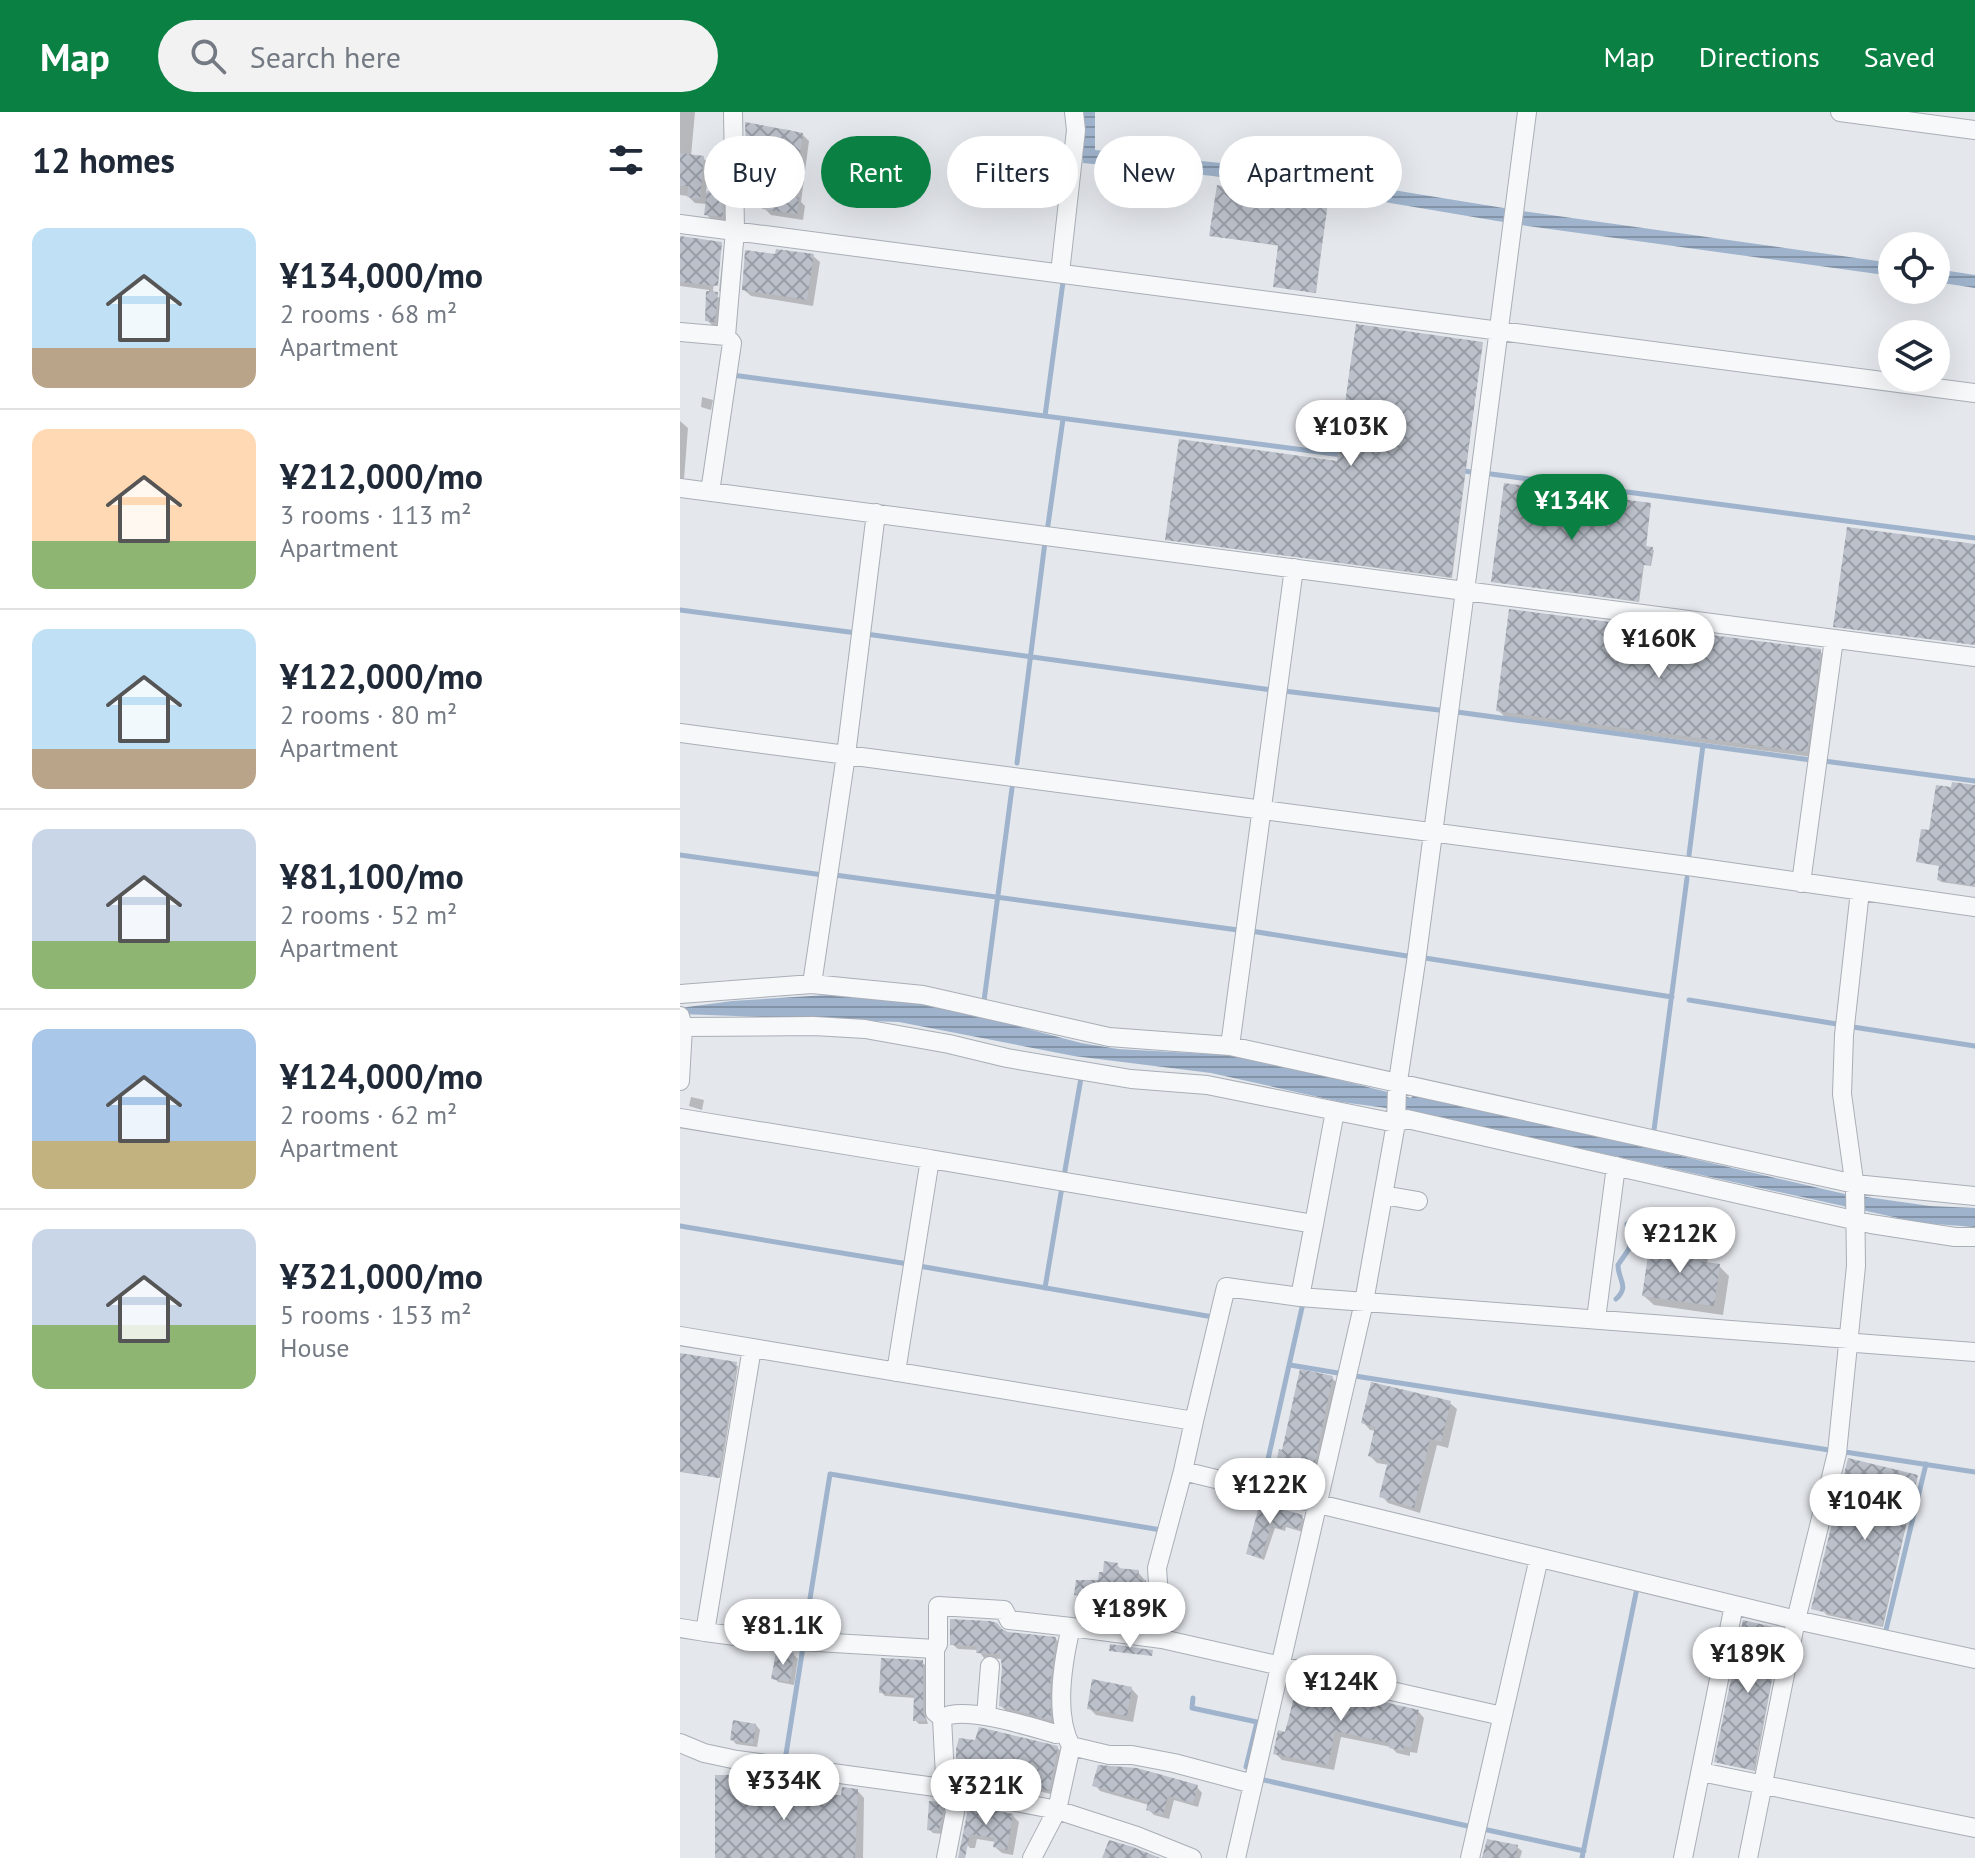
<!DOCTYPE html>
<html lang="en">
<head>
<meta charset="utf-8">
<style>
	body { margin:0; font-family:"PT Sans",sans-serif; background:#f2f2f3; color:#1f2937; height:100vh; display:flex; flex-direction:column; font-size:30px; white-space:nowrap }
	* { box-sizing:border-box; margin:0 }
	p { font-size:26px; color:#747a83 }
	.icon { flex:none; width:44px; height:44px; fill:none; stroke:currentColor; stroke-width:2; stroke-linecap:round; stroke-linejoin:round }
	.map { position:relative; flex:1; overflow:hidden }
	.drawer { display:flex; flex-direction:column; background:#fff; width:680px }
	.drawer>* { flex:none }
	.hud { position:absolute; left:24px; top:24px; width:760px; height:72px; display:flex; gap:16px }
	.fabs { position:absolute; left:1198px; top:120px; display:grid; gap:16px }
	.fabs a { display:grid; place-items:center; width:72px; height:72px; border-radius:50%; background:#fff; box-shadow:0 8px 32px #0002; font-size:40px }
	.price { position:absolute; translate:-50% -68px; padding:0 18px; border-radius:28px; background:#fff; color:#222; font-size:26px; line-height:52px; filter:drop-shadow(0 2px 4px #0008) }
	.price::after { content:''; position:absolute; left:50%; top:48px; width:24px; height:18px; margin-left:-12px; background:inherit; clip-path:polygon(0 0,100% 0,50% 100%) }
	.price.active { background:#0b8043; color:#fff }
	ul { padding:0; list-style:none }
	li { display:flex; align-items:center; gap:24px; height:200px; padding:0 32px }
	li+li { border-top:2px solid #e0e1e3 }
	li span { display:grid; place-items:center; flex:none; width:224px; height:160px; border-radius:16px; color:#555 }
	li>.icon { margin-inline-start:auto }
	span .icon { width:96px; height:96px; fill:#fffc; stroke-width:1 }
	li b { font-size:34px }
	h2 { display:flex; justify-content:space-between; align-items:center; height:96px; padding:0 32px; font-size:34px }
	.tag { padding:0 28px; border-radius:36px; background:#fff; box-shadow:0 8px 32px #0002; font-size:28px; line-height:72px }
	.tag.active { background:#0b8043; color:#fff }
	header { display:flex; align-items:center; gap:48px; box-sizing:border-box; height:112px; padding:0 40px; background:#0b8043; color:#fff }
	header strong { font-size:38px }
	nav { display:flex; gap:44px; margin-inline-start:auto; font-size:28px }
	.search { width:560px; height:72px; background:#f2f2f3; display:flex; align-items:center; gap:20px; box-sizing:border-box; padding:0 28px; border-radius:44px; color:#747a83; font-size:30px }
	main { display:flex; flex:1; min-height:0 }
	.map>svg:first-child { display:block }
</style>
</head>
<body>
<header>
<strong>Map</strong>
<div class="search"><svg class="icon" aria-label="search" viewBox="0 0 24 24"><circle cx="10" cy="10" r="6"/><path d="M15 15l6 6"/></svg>Search here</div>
<nav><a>Map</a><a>Directions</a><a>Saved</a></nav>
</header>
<main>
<section class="drawer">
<h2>12 homes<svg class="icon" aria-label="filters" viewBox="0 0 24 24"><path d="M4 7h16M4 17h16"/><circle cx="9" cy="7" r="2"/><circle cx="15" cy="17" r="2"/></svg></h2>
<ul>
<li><span style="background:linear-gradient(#bfe0f5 75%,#b9a48a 0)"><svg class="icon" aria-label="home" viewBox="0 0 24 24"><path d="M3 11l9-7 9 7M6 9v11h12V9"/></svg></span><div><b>¥134,000/mo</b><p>2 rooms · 68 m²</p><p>Apartment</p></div></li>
<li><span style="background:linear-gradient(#ffd9b3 70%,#8fb573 0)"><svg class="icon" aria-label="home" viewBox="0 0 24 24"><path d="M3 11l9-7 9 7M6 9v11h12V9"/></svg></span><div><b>¥212,000/mo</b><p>3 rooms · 113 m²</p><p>Apartment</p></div></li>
<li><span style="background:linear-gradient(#bfe0f5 75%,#b9a48a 0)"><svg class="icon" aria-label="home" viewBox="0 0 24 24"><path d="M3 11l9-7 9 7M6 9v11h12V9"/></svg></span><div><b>¥122,000/mo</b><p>2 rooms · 80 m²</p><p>Apartment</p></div></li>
<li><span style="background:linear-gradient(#c9d6e8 70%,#8fb573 0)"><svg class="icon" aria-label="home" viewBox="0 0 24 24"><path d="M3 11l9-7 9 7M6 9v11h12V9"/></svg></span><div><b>¥81,100/mo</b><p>2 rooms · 52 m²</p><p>Apartment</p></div></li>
<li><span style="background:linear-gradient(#a9c7e8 70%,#c2b280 0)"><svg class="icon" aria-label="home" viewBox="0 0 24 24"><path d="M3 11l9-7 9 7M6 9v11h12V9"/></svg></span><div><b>¥124,000/mo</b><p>2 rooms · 62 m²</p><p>Apartment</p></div></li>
<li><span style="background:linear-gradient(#c9d6e8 60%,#8fb573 0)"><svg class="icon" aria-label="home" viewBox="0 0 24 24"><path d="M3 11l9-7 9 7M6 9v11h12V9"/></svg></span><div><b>¥321,000/mo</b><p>5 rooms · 153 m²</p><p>House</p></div></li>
</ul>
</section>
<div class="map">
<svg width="1295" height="1746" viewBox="0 0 1295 1746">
	<defs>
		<pattern id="water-rules" width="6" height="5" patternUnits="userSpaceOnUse" patternTransform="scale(2)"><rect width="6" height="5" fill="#9fb4cc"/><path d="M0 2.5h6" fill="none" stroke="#8293a7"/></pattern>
		<pattern id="building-cross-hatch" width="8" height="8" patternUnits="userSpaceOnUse" patternTransform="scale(2)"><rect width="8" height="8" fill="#bbc0ca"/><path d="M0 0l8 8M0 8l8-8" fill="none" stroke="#989da6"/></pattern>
	</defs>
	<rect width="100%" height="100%" fill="#e4e7ec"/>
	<!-- water -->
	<path fill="url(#water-rules)" d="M 403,0 L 415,0 L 415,38 L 560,53 L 842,99 L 1212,151 L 1212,164 L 841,113 L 573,68 L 403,51 Z
		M 1256,157 L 1295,163 L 1295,176 L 1256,170 Z
		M 147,883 L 247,890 L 401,931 L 438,937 L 565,944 L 731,986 L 734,982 L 1165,1082 L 1250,1094 L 1295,1096 L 1295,1115 L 1241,1111 L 729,999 L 661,990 L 531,961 L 394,944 L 219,910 L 0,902 L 0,896 L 52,889 Z"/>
	<!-- shadow -->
	<path fill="#0003" d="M 0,0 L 15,0 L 11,44 L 23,46 L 29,52 L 26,81 L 41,83 L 46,87 L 46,109 L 31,107 L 26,102 L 27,92 L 15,91 L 8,84 L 0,83 Z
		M 67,12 L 109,18 L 123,23 L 129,29 L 121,90 L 125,94 L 123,108 L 91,103 L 85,97 L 97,82 L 102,50 L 74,46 L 68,39 Z
		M 647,93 L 636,181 L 595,174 L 600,134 L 533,124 Z
		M 0,126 L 43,134 L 40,134 L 33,178 L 35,184 L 41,186 L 39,213 L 32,213 L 27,208 L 29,178 L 0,174 Z
		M 44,134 L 47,138 L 43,180 L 39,179 Z
		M 97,144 L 133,144 L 140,150 L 133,194 L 71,184 L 64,178 Z
		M 802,232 L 772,466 L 489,428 L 659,351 Z
		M 22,285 L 33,288 L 31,298 L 21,295 Z
		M 0,309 L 8,316 L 4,367 L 0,366 Z
		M 970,393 L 966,436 L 974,438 L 971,454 L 964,453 L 959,490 L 813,470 Z
		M 1140,539 L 1146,546 L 1133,645 L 825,605 L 818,598 Z
		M 1295,675 L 1295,775 L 1261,770 L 1259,768 L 1261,754 L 1238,749 L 1251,721 Z
		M 11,985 L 24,988 L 22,998 L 9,994 Z
		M 1018,1138 L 1028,1148 L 1027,1152 L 1039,1154 L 1049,1164 L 1043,1203 L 974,1193 L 964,1184 Z
		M 0,1243 L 58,1254 L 40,1366 L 0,1360 Z
		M 652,1266 L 656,1270 L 635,1372 L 600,1364 L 596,1360 L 603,1340 Z
		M 770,1291 L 777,1297 L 768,1336 L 757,1333 L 740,1401 L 708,1391 L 702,1384 L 709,1353 L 697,1351 L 690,1344 L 696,1319 L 690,1318 L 684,1311 Z
		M 1237,1364 L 1203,1515 L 1147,1503 L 1144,1500 Z
		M 581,1393 L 622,1405 L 625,1408 L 623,1420 L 606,1415 L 605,1419 L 595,1416 L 584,1448 L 568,1442 Z
		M 437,1453 L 442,1458 L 458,1460 L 471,1476 L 474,1518 L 426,1512 L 420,1506 L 422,1490 L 402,1489 L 396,1482 L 420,1470 Z
		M 1101,1519 L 1075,1659 L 1038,1651 L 1037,1650 Z
		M 376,1527 L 381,1533 L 375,1612 L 327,1600 L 321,1594 L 323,1547 L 304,1546 L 298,1538 L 278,1537 L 272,1532 Z
		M 114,1543 L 118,1547 L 114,1573 L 98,1570 L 94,1566 Z
		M 242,1550 L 246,1554 L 246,1605 L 248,1612 L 239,1612 L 235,1608 L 236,1586 L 205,1584 L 201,1580 Z
		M 451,1576 L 458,1584 L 453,1610 L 416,1603 L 409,1596 Z
		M 738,1599 L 744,1606 L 737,1641 L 730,1640 L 730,1644 L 717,1641 L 711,1635 L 661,1625 L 654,1658 L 602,1648 L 595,1641 L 606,1622 Z
		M 76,1613 L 80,1618 L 77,1635 L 56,1632 L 52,1627 Z
		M 377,1635 L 382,1641 L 374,1683 L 359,1679 L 359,1684 L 349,1683 L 297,1673 L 292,1668 L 295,1656 L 284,1655 L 278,1649 Z
		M 59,1665 L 66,1673 L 66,1682 L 112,1681 L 132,1674 L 139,1685 L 163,1685 L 177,1678 L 184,1686 L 183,1746 L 37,1746 Z
		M 415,1673 L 517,1675 L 522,1681 L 518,1695 L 494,1688 L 489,1707 L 474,1703 L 468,1697 L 469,1693 L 420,1679 Z
		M 260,1692 L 264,1697 L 266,1706 L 263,1722 L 253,1721 L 249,1717 Z
		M 289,1702 L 332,1703 L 339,1710 L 333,1743 L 322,1741 L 315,1735 L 316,1730 L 297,1727 L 295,1736 L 290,1736 L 284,1729 Z
		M 837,1735 L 842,1739 L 840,1746 L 805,1746 Z"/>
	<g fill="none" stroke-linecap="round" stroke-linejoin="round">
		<!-- stream -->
		<path stroke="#9fb4cc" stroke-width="5" d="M 52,263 L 662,343
			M 365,304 L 383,170
			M 779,358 L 791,360
			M 811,362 L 1295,426
			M 367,420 L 383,307
			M 0,498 L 177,521
			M 186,522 L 592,578
			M 604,579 L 759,598
			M 777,600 L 1131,648
			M 1144,649 L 1295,669
			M 337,651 L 365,430
			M 0,743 L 143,763
			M 1009,743 L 1023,633
			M 155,763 L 558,818
			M 571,819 L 727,844
			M 745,846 L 992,885
			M 1009,888 L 1157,912
			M 304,889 L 332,676
			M 1173,915 L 1295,934
			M 974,1018 L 1007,766
			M 384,1064 L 401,966
			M 0,1114 L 228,1152
			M 239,1154 L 533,1205
			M 365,1176 L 382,1075
			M 936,1187 C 950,1174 938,1168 938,1153 C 953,1130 951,1141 947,1112
			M 610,1253 L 658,1261
			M 675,1264 L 1149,1338
			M 1165,1340 L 1295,1360
			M 582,1374 L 623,1191
			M 1205,1522 L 1246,1352
			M 124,1524 L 150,1362 L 481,1418 L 482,1416
			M 513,1586 L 512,1596 L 577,1610 L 566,1655
			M 106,1642 L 123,1535
			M 584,1668 L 792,1715
			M 803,1717 L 904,1739
			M 902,1746 L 957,1476"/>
	</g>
	<!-- building -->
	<path fill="url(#building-cross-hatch)" d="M 65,10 L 123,21 L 114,85 L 119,86 L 117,102 L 82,97 L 85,79 L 95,80 L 100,45 L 66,40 Z
		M 0,41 L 24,44 L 20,87 L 7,85 L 8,74 L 0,74 Z
		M 537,73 L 648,91 L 635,181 L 593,175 L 598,133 L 529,124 Z
		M 27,79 L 42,81 L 43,105 L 24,103 Z
		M 0,124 L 42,130 L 38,174 L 0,170 Z
		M 96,137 L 134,142 L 127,188 L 62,178 L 65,138 L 95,142 Z
		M 26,179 L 38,180 L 35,210 L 25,209 Z
		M 676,212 L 803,230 L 771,465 L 485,428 L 499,327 L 657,349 Z
		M 824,371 L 971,391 L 966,434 L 973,435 L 970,453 L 963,453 L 958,489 L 811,470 Z
		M 1167,415 L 1295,432 L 1295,533 L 1153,515 Z
		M 829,497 L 1141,537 L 1127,640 L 816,599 Z
		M 1272,670 L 1295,673 L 1295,774 L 1257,768 L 1259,754 L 1236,750 L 1241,717 L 1249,718 L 1256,673 L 1271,675 Z
		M 970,1130 L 1019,1136 L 1017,1149 L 1040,1152 L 1034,1194 L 962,1184 Z
		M 0,1241 L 57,1250 L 38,1366 L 0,1359 Z
		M 620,1257 L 653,1264 L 631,1369 L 594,1360 L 599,1337 L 602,1338 Z
		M 691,1270 L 771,1289 L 761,1330 L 750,1327 L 734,1396 L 699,1385 L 708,1349 L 688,1344 L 695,1315 L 681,1311 Z
		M 1168,1346 L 1238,1363 L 1202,1514 L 1131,1497 Z
		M 580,1391 L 623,1403 L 619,1417 L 603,1413 L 602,1417 L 591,1414 L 581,1446 L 566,1442 Z
		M 424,1449 L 438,1451 L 437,1456 L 459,1458 L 458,1467 L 466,1468 L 469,1513 L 418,1506 L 420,1486 L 394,1483 L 396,1468 L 418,1468 L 419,1460 L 423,1460 Z
		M 270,1507 L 310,1509 L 317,1511 L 322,1517 L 328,1520 L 376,1525 L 370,1575 L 371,1608 L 319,1594 L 322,1555 L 320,1542 L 296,1541 L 297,1534 L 270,1533 Z
		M 1063,1508 L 1102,1517 L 1073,1658 L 1034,1650 Z
		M 430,1532 L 473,1538 L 472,1544 L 429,1539 Z
		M 96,1540 L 114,1541 L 110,1570 L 91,1567 Z
		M 201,1546 L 243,1548 L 243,1600 L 246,1609 L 233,1609 L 234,1583 L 199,1581 Z
		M 412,1567 L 452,1575 L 447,1604 L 407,1597 Z
		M 618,1570 L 739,1598 L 731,1636 L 724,1634 L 723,1639 L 709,1636 L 710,1631 L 655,1619 L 648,1653 L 593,1642 L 598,1618 L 605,1620 Z
		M 53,1608 L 76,1612 L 73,1632 L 50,1628 Z
		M 299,1615 L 378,1634 L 369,1679 L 354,1676 L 354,1680 L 342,1679 L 290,1669 L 294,1652 L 276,1650 L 276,1637 L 279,1626 L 295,1628 Z
		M 418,1653 L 457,1656 L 518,1673 L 513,1691 L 488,1684 L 483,1703 L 466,1698 L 468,1690 L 412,1674 Z
		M 35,1663 L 59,1663 L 59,1680 L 110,1679 L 110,1672 L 132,1672 L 132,1683 L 161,1683 L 162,1675 L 178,1677 L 175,1746 L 35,1746 Z
		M 249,1689 L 261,1690 L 263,1700 L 259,1719 L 247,1718 Z
		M 286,1692 L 333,1702 L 327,1738 L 313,1735 L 315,1726 L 290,1722 L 285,1746 L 278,1746 L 287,1702 Z
		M 807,1727 L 838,1733 L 836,1746 L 802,1746 Z
		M 429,1728 L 453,1735 L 480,1746 L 422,1746 Z"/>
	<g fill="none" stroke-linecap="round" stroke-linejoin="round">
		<defs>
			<path id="minor" d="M 1160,0 L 1295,18
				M 0,112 L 1295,281
				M 380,161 L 396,18 L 394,0
				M 0,220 L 46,224 L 55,118 L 53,0
				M 0,376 L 785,479 L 847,0
				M 30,380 L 52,231 L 46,224
				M 0,621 L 1015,755 L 1295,795
				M 1121,771 L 1154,527
				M 132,872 L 243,883 L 429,925 L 550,934 L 614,456
				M 0,882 L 132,872 L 166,643 L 196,401
				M 3,915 L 134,914 L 185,917 L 269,932 L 327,946 L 451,967 L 527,973 L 716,1011 L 727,1007 L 1191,1112 L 1275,1125 L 1295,1125
				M 550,934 L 1175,1072 L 1295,1084
				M 0,969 L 3,915 L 0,904
				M 0,1006 L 250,1047
				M 703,1083 L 738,1089
				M 634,1112 L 620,1185 L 1169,1227 L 1176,1231 L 1295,1240
				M 916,1207 L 936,1054
				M 0,1224 L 514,1309 L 503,1359 L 1116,1508 L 1295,1547
				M 216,1260 L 250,1047 L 634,1112 L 655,999
				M 514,1309 L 546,1175 L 620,1185
				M 391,1515 L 482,1527 L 822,1604
				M 0,1516 L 25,1520 L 72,1236
				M 25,1520 L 70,1526 L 255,1537 L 255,1600 L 262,1606 L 265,1665 L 270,1677 L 275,1700 L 266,1746
				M 482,1527 L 477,1456 L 503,1359
				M 255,1537 L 258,1532 L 258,1494 L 324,1498 L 329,1508 L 391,1515 C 383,1549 374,1603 391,1634 L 377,1698 L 352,1746
				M 306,1604 L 310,1554
				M 262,1606 C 284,1593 351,1615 376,1622 L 383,1620
				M 0,1631 L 24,1641 L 57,1648 L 270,1677 L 377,1698 L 457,1724 L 512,1746
				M 391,1634 L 429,1643 L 452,1643 L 494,1651 L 573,1672
				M 1021,1660 L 1295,1716
				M 556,1746 L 684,1190 L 716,1011 L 717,976 L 736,850 L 785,479 L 1295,545
				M 790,1746 L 859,1446
				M 1003,1746 L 1054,1493
				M 1068,1746 L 1116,1508 L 1157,1341 L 1176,1154 L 1175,1076 L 1162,982 L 1164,923 L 1180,779"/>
		</defs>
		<!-- minor casing -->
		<use href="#minor" stroke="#a9aeb7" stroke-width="20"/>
		<!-- minor -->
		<use href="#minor" stroke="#f7f8fa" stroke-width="18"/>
	</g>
</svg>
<div class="fabs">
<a><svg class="icon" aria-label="locate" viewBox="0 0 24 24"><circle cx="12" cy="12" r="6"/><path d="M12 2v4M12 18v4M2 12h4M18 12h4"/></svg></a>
<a><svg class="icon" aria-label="layers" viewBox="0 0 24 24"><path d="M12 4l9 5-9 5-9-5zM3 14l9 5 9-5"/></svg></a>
</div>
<b class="price" style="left:671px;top:356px">¥103K</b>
<b class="price active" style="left:892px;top:430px">¥134K</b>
<b class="price" style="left:979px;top:568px">¥160K</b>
<b class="price" style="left:1000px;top:1163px">¥212K</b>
<b class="price" style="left:590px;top:1414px">¥122K</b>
<b class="price" style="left:1185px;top:1430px">¥104K</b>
<b class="price" style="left:450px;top:1538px">¥189K</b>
<b class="price" style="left:103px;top:1555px">¥81.1K</b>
<b class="price" style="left:1068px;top:1583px">¥189K</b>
<b class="price" style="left:661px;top:1611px">¥124K</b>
<b class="price" style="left:104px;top:1710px">¥334K</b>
<b class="price" style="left:306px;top:1715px">¥321K</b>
<div class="hud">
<a class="tag">Buy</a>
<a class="tag active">Rent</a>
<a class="tag">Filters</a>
<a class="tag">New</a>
<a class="tag">Apartment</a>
</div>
</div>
</main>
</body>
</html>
